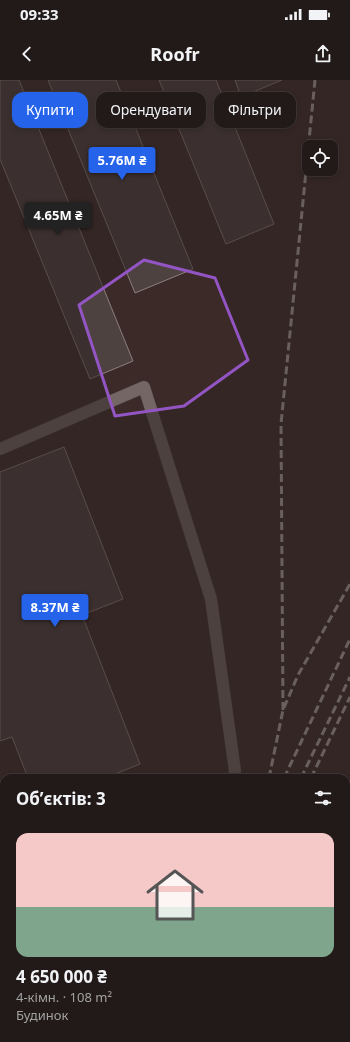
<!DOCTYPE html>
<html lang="uk">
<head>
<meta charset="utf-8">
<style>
	body { margin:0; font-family:"Noto Sans",sans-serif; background:#2e2726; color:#f1f3f6; height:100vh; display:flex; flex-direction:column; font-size:15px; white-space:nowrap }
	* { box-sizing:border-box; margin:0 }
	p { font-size:13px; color:#a2a1a2 }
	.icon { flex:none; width:22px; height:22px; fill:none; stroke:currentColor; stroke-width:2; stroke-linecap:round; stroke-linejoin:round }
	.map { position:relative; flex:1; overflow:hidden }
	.drawer { position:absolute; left:0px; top:694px; width:350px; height:268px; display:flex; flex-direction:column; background:#221a19; border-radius:12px 12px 0 0; box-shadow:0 2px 6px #0003,0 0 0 1px #3f3838 }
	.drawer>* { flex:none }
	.hud { position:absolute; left:12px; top:12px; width:326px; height:36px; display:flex; gap:8px }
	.controls { position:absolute; left:302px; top:60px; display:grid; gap:8px }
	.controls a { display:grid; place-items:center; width:36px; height:36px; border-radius:8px; background:#221a19; box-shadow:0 2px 6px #0003,0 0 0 1px #3f3838; font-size:20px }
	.price { position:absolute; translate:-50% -34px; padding:0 9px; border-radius:4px; background:#2563eb; color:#fff; font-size:13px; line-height:26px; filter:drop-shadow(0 1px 2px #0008) }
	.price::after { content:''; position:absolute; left:50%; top:24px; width:12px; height:9px; margin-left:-6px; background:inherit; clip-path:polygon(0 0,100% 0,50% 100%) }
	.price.selected { background:#222; color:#fff }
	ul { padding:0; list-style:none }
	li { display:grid; align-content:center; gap:8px; height:212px; padding:0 16px }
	li span { display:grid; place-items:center; height:124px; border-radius:12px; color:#555 }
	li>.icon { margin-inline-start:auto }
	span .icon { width:72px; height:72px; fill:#fffc; stroke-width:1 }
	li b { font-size:17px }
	h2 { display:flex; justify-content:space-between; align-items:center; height:48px; padding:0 16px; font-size:17px }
	.tag { padding:0 14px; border-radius:12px; background:#221a19; box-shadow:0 2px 6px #0003,0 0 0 1px #3f3838; font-size:14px; line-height:36px }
	.tag.selected { background:#2563eb; color:#fff }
	.status { display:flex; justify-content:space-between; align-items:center; height:28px; padding:0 20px; background:#221a19; direction:ltr }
	.status svg { height:11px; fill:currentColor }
	header { display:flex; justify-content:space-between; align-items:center; height:52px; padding:0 16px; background:#221a19; font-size:18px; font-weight:700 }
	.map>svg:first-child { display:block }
</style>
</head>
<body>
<div class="status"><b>09:33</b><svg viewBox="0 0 49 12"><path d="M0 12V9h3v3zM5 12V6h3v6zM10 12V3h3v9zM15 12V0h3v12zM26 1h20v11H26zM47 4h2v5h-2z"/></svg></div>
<header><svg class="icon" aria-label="back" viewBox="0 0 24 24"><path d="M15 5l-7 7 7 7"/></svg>Roofr<svg class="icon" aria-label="share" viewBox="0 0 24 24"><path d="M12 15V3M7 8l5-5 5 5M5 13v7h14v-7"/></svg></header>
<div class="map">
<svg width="350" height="962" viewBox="0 0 350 962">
	<rect width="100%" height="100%" fill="#2d2321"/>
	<!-- built -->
	<path fill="#3c2a28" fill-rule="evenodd" d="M 0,0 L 350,0 L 350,962 L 0,962 ZM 309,67 L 331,67 L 331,89 L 309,89 ZM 4,698 L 346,698 L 346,958 L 4,958 Z"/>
	<!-- building -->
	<path fill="#4d4240" stroke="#8c7f7c" d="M 0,0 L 19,0 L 133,281 L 90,299 L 0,79 Z
		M 48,0 L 116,0 L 193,189 L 135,213 Z
		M 159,0 L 216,0 L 274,144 L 226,164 Z
		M 235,0 L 282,0 L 241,17 Z
		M 64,367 L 123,519 L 82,535 L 140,684 L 105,698 L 28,698 L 12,657 L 0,661 L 0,392 Z"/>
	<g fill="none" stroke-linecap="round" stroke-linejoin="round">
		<defs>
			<path id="minor" d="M 0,369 L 144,307 L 211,519 L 235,691 L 234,698
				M 69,962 L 77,958"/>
		</defs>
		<!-- minor casing -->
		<use href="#minor" stroke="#483f3d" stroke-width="13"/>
		<!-- minor -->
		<use href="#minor" stroke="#736664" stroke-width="12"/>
		<!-- rail -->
		<path stroke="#b2aaa9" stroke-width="3" stroke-dasharray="8 4" stroke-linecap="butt" d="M 283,630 L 281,344 L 315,0
			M 269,698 L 283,630 L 298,595 L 350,504
			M 284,698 L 350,559
			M 301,698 L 350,597
			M 311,698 L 350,617
			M 346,781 L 350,773
			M 346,804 L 350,796
			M 346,833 L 350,825
			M 0,913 L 4,921
			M 21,958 L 22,962
			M 78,962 L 78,958
			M 160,962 L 162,958
			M 175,962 L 177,958
			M 185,962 L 187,958
			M 260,962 L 262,958
			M 270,962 L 272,958
			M 284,962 L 286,958"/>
	</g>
	<!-- marked area -->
	<path d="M0 0H350V962H0ZM 144,180 L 215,198 L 248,280 L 184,326 L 115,336 L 79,225 Z" fill="#2d2321" fill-opacity=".55" fill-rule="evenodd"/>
	<path fill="none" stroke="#9255c3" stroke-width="3" stroke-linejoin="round" d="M 144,180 L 215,198 L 248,280 L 184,326 L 115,336 L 79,225 Z"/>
</svg>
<div class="controls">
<a><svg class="icon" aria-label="locate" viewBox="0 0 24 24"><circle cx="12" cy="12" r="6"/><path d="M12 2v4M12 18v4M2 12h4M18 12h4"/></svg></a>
</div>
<b class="price" style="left:122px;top:101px">5.76M ₴</b>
<b class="price selected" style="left:58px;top:156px">4.65M ₴</b>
<b class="price" style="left:55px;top:548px">8.37M ₴</b>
<div class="hud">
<a class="tag selected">Купити</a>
<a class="tag">Орендувати</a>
<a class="tag">Фільтри</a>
</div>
<section class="drawer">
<h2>Об’єктів: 3<svg class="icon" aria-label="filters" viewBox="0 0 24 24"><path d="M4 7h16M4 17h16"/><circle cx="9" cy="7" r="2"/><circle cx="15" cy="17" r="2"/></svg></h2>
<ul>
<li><span style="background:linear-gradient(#f6c9c9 60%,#7fa58c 0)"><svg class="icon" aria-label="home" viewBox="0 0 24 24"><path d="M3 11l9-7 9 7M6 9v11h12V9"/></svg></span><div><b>4 650 000 ₴</b><p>4-кімн. · 108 m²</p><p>Будинок</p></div></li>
</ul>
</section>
</div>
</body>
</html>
